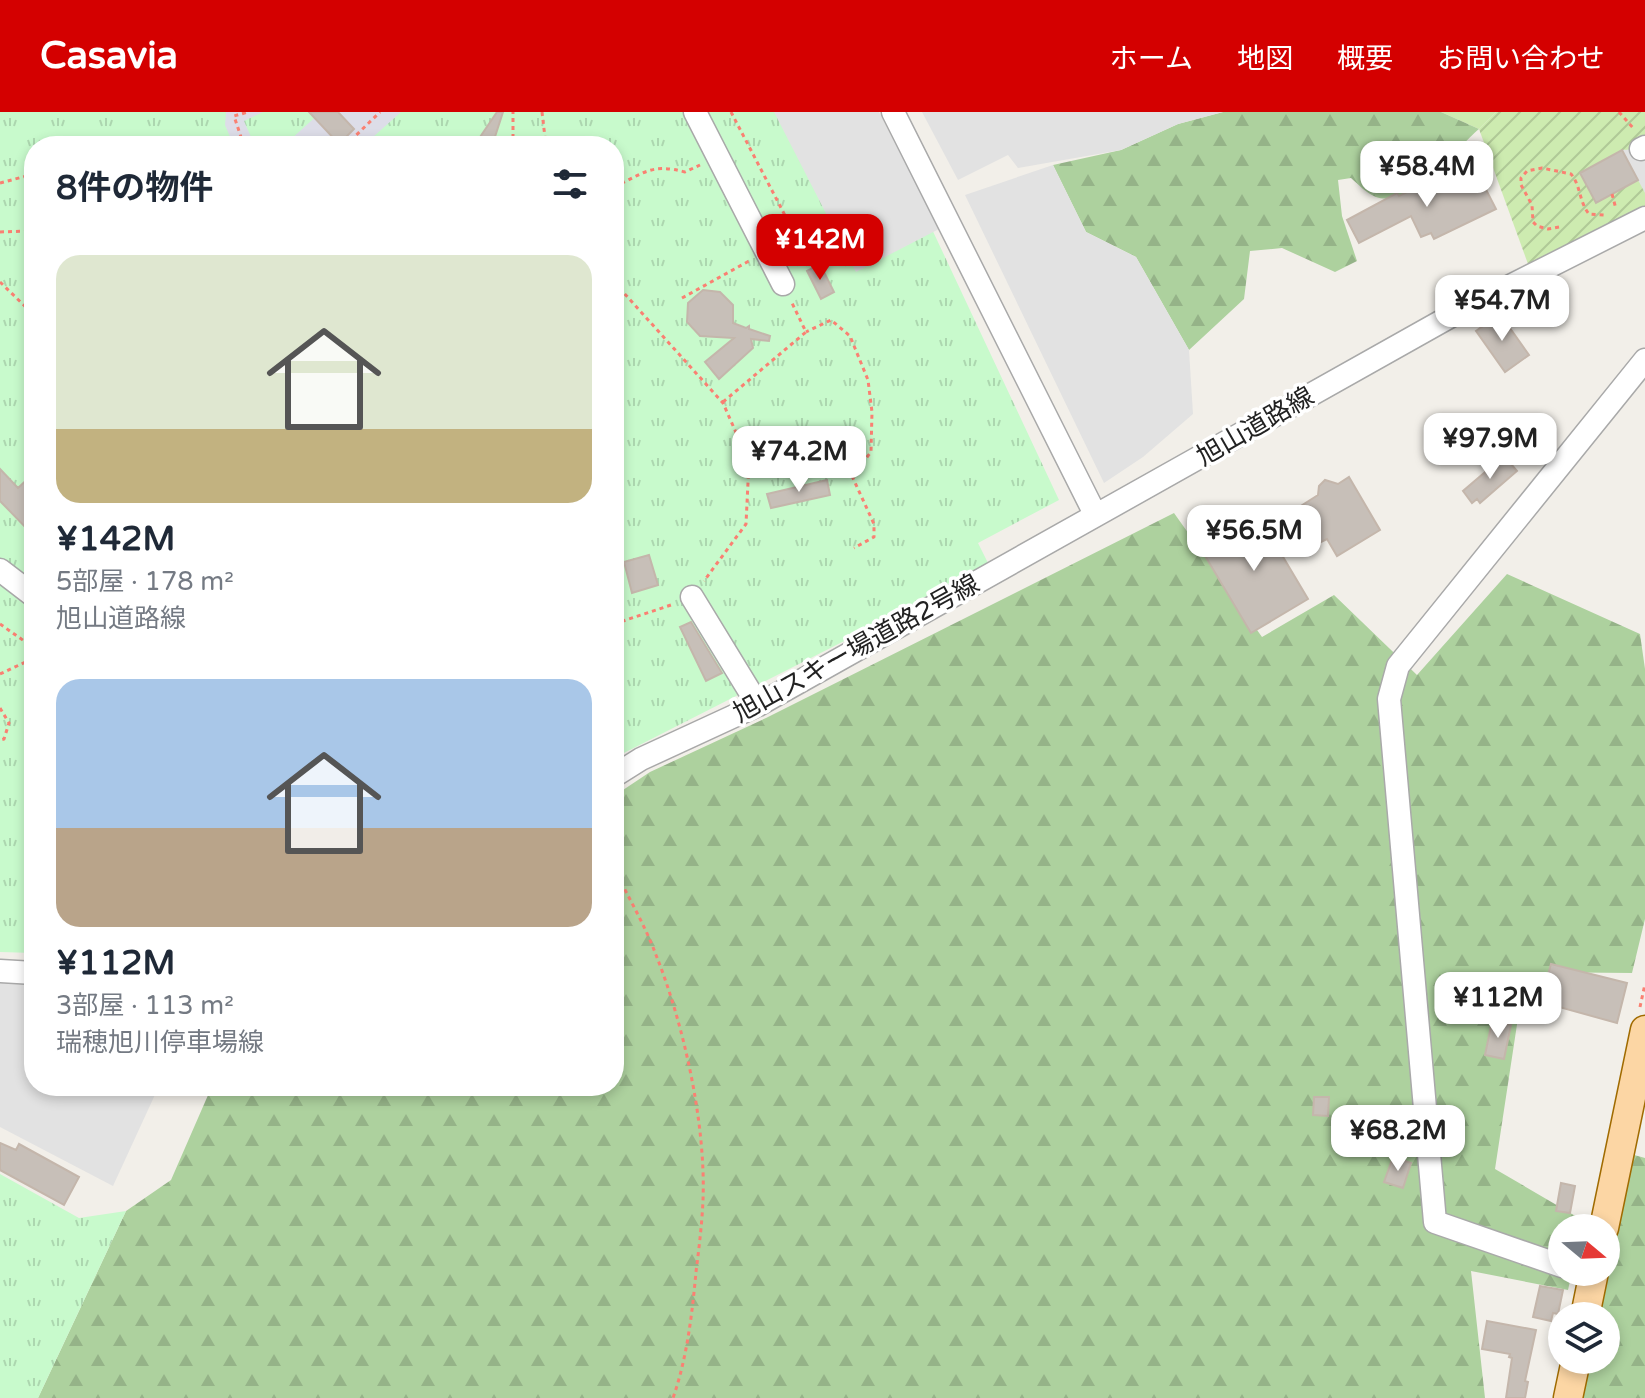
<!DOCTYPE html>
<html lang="ja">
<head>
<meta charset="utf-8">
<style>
	body { margin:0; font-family:"Varela Round","Noto Sans JP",sans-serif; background:#f2f2f3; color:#1f2937; height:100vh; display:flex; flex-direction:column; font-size:30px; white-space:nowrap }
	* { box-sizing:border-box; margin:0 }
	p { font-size:26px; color:#747a83 }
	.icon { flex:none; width:44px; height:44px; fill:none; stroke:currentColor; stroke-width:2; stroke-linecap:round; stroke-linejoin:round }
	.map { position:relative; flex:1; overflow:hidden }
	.sheet { position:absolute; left:24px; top:24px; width:600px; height:960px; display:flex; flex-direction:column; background:#fff; border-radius:32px; box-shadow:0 4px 12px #0003 }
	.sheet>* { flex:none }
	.needle { width:52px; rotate:109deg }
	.tools { position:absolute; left:1548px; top:1102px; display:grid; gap:16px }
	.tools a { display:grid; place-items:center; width:72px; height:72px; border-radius:50%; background:#fff; box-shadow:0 4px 12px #0003; font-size:40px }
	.price { position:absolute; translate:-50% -68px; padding:0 18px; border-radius:16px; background:#fff; color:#222; font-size:26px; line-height:52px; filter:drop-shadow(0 2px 4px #0008) }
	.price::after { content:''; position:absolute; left:50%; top:48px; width:24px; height:18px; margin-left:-12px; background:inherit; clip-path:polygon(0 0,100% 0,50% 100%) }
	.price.current { background:#d40000; color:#fff }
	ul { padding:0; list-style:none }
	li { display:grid; align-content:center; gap:16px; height:424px; padding:0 32px }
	li span { display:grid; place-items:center; height:248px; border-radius:24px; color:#555 }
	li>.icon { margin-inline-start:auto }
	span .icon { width:144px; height:144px; fill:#fffc; stroke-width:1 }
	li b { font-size:34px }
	h2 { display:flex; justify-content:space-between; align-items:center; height:96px; padding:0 32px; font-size:34px }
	header { display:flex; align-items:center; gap:48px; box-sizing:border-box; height:112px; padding:0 40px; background:#d40000; color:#fff }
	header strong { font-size:38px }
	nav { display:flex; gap:44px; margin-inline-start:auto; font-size:28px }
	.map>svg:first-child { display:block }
</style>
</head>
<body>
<header>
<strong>Casavia</strong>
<nav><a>ホーム</a><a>地図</a><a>概要</a><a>お問い合わせ</a></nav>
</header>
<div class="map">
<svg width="1645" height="1286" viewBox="0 0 1645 1286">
	<defs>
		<pattern id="forest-firs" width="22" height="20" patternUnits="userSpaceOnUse" patternTransform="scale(2)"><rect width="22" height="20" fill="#add19e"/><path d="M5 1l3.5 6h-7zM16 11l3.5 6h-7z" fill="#95b388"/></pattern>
		<pattern id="park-tufts" width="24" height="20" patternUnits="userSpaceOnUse" patternTransform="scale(2)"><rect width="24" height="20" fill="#c8facc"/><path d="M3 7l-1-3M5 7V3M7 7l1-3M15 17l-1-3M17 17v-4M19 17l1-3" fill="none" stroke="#acd6af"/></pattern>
		<pattern id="garden-furrows" width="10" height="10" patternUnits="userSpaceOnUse" patternTransform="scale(2)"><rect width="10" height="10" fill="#cdebb0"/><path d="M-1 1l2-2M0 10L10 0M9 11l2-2" fill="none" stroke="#b0c997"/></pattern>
	</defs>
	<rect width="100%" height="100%" fill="#f2efe9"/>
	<!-- grass -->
	<path fill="#cdebb0" d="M 1441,0 L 1496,0 L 1479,17 Z"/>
	<!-- forest -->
	<path fill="url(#forest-firs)" d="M 1223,0 L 1441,0 L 1479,17 C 1455,37 1411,97 1376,85 C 1366,81 1359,73 1351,66 L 1338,68 L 1342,104 L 1357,149 L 1335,160 L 1282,136 L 1250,139 L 1244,187 L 1189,238 L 1136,145 L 1086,120 L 1053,53 L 1121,38 L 1178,12 Z
		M 1174,401 L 1262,525 L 1334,483 L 1417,563 L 1507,462 L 1640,522 L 1645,557 L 1645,807 L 1632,861 L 1525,860 L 1495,1057 L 1584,1109 L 1583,1116 L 1562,1116 L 1562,1160 L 1572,1160 L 1568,1178 L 1471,1159 L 1485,1286 L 38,1286 L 126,1099 L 171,1068 L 212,974 L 614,974 L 614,684 L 650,660 L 766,606 Z
		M 1620,1039 L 1645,1046 L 1645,1286 L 1568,1286 L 1576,1248 L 1606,1248 L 1606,1204 L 1585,1204 L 1606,1160 L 1606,1116 Z"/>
	<!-- park -->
	<path fill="url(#park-tufts)" d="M 0,0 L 877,0 L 1059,388 L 978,431 L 990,455 L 614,646 L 614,34 L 34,34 L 34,841 L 0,840 Z
		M 0,1062 L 79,1106 L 126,1099 L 38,1286 L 0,1286 Z"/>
	<!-- garden -->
	<path fill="url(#garden-furrows)" d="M 1496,0 L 1645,0 L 1645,104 L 1532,163 L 1479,17 Z"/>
	<!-- parking -->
	<path fill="#e2e2e2" d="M 774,0 L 879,0 L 939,117 L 856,160 Z
		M 922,0 L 1223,0 L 1178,12 L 1121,38 L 1018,56 L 1008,43 L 958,68 Z
		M 1645,35 L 1645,81 L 1622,38 L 1641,37 Z
		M 1053,53 L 1086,120 L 1136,145 L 1189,238 L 1193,302 L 1143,345 L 1104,371 L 965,83 Z
		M 0,866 L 34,869 L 34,974 L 159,974 L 113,1074 L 0,1015 Z"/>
	<!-- plaza -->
	<path fill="#dddde8" d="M 226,0 L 263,0 L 244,9 L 255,34 L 234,34 L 225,13 Z
		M 321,0 L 401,0 L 363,34 L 272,34 L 290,28 Z"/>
	<!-- building -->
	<path fill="#c7bfb8" stroke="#c4b6ab" stroke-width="2" d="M 309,0 L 338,0 L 354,17 L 339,32 Z
		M 497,0 L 503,0 L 492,34 L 474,34 Z
		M 1622,38 L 1638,68 L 1596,91 L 1580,61 Z
		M 1478,62 L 1496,97 L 1434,127 L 1431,121 L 1421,125 L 1411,104 L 1359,131 L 1347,108 L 1397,81 L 1399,84 L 1442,63 L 1448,77 Z
		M 820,152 L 834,180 L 821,187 L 807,159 Z
		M 703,178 L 720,180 L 733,193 L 733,211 L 746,216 L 749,214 L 749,217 L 770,224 L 769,229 L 751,227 L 753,236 L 719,267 L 705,250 L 734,226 L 700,224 L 687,210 L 688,191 Z
		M 1500,202 L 1529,243 L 1505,260 L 1476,219 Z
		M 823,324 L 838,325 L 837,341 L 822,340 Z
		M 1504,344 L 1517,359 L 1480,391 L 1477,387 L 1472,391 L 1463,379 Z
		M 0,357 L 18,376 L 34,361 L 34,424 L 0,389 Z
		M 1349,365 L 1380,418 L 1337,444 L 1327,427 L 1317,432 L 1296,397 L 1318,383 L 1319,374 L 1325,368 L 1338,372 Z
		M 827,368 L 830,383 L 771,396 L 767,382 Z
		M 1257,401 L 1308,487 L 1251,521 L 1201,437 L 1229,420 L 1225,415 L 1240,406 L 1242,411 Z
		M 649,443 L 658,473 L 632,481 L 624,450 Z
		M 691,510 L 722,561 L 706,569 L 680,515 Z
		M 1551,852 L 1627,871 L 1617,911 L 1516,883 L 1521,864 L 1546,870 Z
		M 1492,909 L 1511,913 L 1504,947 L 1485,943 Z
		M 1314,985 L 1329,985 L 1328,1004 L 1313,1003 Z
		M 0,1031 L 16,1038 L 19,1032 L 79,1065 L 64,1093 L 0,1058 Z
		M 1393,1045 L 1411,1051 L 1403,1076 L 1384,1070 Z
		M 1561,1071 L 1575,1074 L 1570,1101 L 1556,1099 Z
		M 1540,1174 L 1563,1178 L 1558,1202 L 1553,1201 L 1551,1209 L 1533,1205 Z
		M 1487,1209 L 1536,1218 L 1525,1269 L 1528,1270 L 1525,1286 L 1506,1286 L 1512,1246 L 1509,1245 L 1510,1242 L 1482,1237 Z"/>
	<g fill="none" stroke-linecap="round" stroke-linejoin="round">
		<defs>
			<path id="minor" d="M 695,0 L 783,172
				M 893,0 L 1095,402
				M 1641,37 L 1645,35
				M 0,458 L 34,484
				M 692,485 L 758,593
				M 614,664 L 641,647 L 758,593 L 1451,204 L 1645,106
				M 0,859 L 34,861
				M 1562,1154 L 1435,1110 L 1389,587 L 1398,554 L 1645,248"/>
			<path id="major" d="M 1604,1116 L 1645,918
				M 1585,1204 L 1594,1160
				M 1568,1286 L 1576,1248"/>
		</defs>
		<!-- minor casing -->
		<use href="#minor" stroke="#a9a9a9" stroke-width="25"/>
		<!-- major casing -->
		<use href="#major" stroke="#a06b00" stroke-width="31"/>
		<!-- path -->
		<path stroke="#fa8072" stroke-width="3" stroke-dasharray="4 4" stroke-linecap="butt" d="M 542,0 L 546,34
			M 731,0 L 802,136 L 796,149
			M 1619,0 L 1634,17
			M 244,34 L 234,4 L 248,0
			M 345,34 L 380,0
			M 513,34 L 513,0
			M 0,71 L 34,62
			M 614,75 C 644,61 652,51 685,60 L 700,53
			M 1612,82 L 1616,97
			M 1559,115 L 1548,117 L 1537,114 L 1533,110 L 1532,93 L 1521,73 L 1521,66 L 1527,59 L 1542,56 L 1571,62 C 1581,74 1579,90 1589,102 L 1604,103
			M 0,120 L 27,119 L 34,123
			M 0,170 L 34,203
			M 614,170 L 723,291 L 749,350 L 746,412 L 704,469
			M 682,186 L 749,149
			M 723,290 L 806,220 L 792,191
			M 749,350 L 805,355 L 852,364 L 871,340 L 872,300 L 868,268 L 850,224 L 831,208 L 806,220
			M 852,364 L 874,412 L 874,425 L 854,436
			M 0,512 L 34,536
			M 614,512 L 674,492
			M 0,562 L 34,546
			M 0,596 L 9,611 L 4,627 L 0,628
			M 614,756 C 628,785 645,813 656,843 C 684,913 706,1013 703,1088 C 702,1112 699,1136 696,1160 C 692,1203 687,1246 673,1286
			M 1640,895 L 1645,872"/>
		<!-- minor -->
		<use href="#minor" stroke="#fff" stroke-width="22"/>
		<!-- major -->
		<use href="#major" stroke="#fcd6a4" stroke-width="28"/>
	</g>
	<g text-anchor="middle" stroke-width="7" stroke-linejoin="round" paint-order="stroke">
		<!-- street labels -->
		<g font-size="26" fill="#222" stroke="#fff">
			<text transform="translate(1255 314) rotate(-30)" y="9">旭山道路線</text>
			<text transform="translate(856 536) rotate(-29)" y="9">旭山スキー場道路2号線</text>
		</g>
	</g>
</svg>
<div class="tools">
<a><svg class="needle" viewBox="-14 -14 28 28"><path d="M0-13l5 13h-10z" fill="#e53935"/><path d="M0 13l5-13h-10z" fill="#747a83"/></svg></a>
<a><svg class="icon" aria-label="layers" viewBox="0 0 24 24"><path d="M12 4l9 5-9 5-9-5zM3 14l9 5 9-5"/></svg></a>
</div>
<b class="price" style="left:1427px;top:97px">¥58.4M</b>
<b class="price current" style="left:820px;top:170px">¥142M</b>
<b class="price" style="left:1502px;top:231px">¥54.7M</b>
<b class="price" style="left:1490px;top:369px">¥97.9M</b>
<b class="price" style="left:799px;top:382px">¥74.2M</b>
<b class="price" style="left:1254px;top:461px">¥56.5M</b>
<b class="price" style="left:1498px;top:928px">¥112M</b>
<b class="price" style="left:1398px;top:1061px">¥68.2M</b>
<section class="sheet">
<h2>8件の物件<svg class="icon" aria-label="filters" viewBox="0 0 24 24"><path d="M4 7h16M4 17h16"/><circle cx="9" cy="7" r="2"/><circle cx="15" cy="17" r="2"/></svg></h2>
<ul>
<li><span style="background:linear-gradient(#dfe7d0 70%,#c2b280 0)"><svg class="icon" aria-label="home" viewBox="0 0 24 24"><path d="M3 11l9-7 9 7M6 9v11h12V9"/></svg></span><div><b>¥142M</b><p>5部屋 · 178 m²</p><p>旭山道路線</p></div></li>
<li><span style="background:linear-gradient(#a9c7e8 60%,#b9a48a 0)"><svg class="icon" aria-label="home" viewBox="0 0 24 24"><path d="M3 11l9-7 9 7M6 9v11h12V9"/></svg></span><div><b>¥112M</b><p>3部屋 · 113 m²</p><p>瑞穂旭川停車場線</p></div></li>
</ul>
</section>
</div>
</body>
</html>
